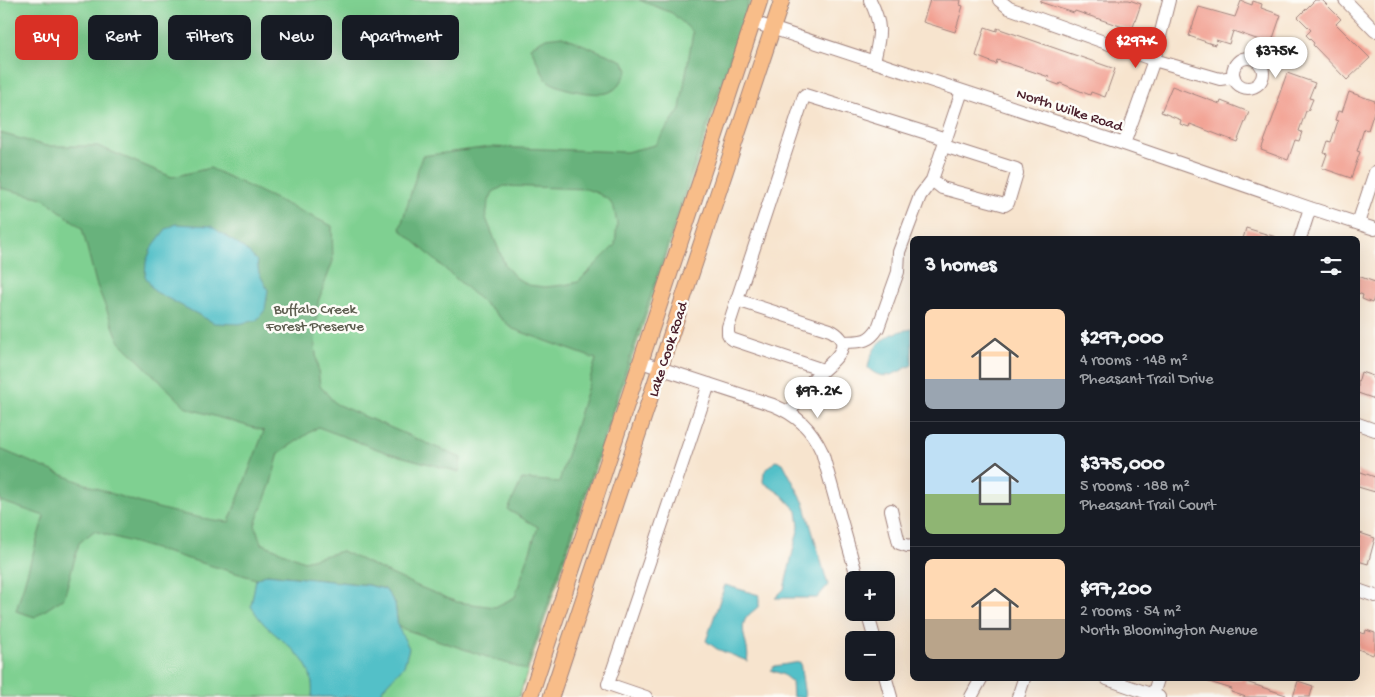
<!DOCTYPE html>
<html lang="en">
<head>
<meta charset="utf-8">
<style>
	body { margin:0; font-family:"Gochi Hand",sans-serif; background:#20242c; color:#f1f3f6; height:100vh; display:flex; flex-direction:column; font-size:19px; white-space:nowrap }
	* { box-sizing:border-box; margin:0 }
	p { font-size:16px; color:#9ea1a6 }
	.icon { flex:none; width:28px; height:28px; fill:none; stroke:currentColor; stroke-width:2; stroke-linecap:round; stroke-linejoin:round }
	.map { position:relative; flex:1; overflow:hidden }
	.panel { position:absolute; left:910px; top:236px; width:450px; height:445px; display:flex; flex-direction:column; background:#171b24; border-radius:8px; box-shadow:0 5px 20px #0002 }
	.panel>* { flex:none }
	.top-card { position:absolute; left:15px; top:15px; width:475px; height:45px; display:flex; gap:10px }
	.buttons { position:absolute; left:845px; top:571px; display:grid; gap:10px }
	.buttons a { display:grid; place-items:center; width:50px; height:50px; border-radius:8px; background:#171b24; box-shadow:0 5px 20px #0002; font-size:25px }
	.price { position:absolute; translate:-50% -42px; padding:0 11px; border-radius:18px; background:#fff; color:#222; font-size:16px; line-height:32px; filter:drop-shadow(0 1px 2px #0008) }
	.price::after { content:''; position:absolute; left:50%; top:30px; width:15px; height:11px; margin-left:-8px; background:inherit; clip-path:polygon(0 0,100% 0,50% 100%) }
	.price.active { background:#d93025; color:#fff }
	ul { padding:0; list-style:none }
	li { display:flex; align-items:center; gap:15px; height:125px; padding:0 15px }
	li+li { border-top:1px solid #363941 }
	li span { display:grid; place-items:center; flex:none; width:140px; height:100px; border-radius:8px; color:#555 }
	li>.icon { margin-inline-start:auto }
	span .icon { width:60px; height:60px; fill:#fffc; stroke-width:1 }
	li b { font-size:21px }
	h2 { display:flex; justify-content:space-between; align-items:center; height:60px; padding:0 15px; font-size:21px }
	.pill { padding:0 18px; border-radius:8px; background:#171b24; box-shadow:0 5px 20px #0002; font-size:18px; line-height:45px }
	.pill.active { background:#d93025; color:#fff }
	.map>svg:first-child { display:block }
</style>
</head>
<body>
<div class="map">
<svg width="1375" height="697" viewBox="0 0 1375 697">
	<rect width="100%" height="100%" fill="#fdfcf7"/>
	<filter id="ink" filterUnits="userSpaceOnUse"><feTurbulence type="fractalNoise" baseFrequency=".02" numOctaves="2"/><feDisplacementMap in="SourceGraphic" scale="10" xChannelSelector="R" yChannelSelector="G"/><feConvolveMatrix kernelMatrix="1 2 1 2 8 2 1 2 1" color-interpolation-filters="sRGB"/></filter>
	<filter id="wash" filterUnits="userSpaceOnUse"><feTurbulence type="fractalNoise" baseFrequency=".0096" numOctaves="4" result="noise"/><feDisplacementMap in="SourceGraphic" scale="20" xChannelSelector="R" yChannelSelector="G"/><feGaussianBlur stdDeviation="1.12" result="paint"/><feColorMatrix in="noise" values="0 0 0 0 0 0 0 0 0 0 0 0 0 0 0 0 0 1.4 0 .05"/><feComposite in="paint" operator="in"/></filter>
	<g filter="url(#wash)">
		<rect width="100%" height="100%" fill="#f7e4ce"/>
		<!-- green -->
		<path fill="#7fd091" stroke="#64785e" d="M 0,0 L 752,0 L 519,697 L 0,697 Z"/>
		<!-- forest -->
		<path fill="#67b27b" stroke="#586853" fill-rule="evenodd" d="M 639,0 L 749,0 L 526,670 L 398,627 L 395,603 L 385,589 L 368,585 L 267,574 L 256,579 L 94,531 L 79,543 L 64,598 L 35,617 L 16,611 L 44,516 L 0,501 L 0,449 C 74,480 149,513 229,522 L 264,431 L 187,408 L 119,341 L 96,283 L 82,228 L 43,198 L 0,188 L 0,133 L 46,146 L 98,146 L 172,177 L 210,168 L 332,226 L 333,261 L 318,302 L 315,346 L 320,386 L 336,404 L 461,458 L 459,472 L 385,452 L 318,427 L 279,453 L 271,483 L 255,525 L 261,543 L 304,561 L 342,551 L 415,585 L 457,602 L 495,607 L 515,597 L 538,527 L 508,510 L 522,479 L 559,482 L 596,359 L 513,329 L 400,229 L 422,156 L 490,147 L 626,152 L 655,145 L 680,109 L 693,32 L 672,13 ZM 504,186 L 586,189 L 597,193 L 609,200 L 614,208 L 617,224 L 615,245 L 578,282 L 564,285 L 545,287 L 528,285 L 515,277 L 505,265 L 486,218 L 488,203 L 493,192 Z
			M 562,36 L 623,61 L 628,70 C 623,79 618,90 607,93 C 595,96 555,89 546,79 C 543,75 534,54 530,47 L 546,38 Z"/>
		<!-- water -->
		<path fill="#52c0c8" stroke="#4e707a" d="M 176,224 L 211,226 L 245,249 L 257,261 L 259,273 L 268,290 L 265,310 L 257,320 L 239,324 L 214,323 L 154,291 L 145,276 L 146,262 L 152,247 L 166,229 Z
			M 912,329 L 912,365 C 895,373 884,383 868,368 C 871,343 889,332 912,329 Z
			M 775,461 L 783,463 L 804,503 L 828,585 L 817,598 L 775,598 L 784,589 L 799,526 L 797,511 L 782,495 L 763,482 L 764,472 Z
			M 267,574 L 368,585 L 385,589 L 395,603 L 398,627 L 409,648 L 404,666 L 383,688 L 381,697 L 312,697 C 316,660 288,647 265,625 C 259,619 255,612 251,606 L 256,579 Z
			M 725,585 L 759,595 L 759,606 C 755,610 750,613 747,617 C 737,629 751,648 747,661 L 717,649 L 706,641 Z
			M 800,662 L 805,697 L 793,697 L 792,682 L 782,674 L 770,670 L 775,666 Z"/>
		<g id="blocks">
			<!-- building -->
			<path fill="#f2a092" d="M 930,0 L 961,0 L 960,5 L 963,6 L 955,32 L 923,22 Z
				M 1041,0 L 1129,0 L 1141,4 L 1132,30 L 1075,11 L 1074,13 L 1040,2 Z
				M 1315,0 L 1322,0 L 1341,19 L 1336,24 L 1370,58 L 1347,80 L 1313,45 L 1314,43 L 1306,35 L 1311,30 L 1298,17 Z
				M 1241,1 L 1252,5 L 1253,1 L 1262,4 L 1261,8 L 1281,15 L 1271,44 L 1233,31 L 1229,44 L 1216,40 L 1215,45 L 1189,36 L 1199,7 L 1235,17 Z
				M 985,27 L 997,31 L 997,28 L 1115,69 L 1105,97 L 1091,92 L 1090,95 L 1060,83 L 1059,85 L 1048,81 L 1049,77 L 1016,66 L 997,60 L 996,64 L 976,56 Z
				M 1287,73 L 1315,83 L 1309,98 L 1313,99 L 1308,111 L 1306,111 L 1299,131 L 1302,132 L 1299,141 L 1295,140 L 1288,160 L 1261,150 L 1279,101 L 1277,101 Z
				M 1172,86 L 1220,104 L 1221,101 L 1249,112 L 1237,142 L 1190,124 L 1189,127 L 1180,124 L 1181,120 L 1161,112 Z
				M 1349,92 L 1375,101 L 1375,109 L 1368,130 L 1364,129 L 1357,151 L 1360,152 L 1351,178 L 1322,168 L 1327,154 L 1324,153 L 1328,141 L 1331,142 L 1338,121 L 1335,120 L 1338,111 L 1342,112 Z
				M 1246,228 L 1276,237 L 1275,239 L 1243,239 Z
				M 1358,276 L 1375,282 L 1375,295 L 1372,303 L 1362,299 L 1363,295 L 1358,293 Z
				M 1361,372 L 1373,376 L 1372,378 L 1375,379 L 1375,399 L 1358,393 L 1358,383 Z
				M 1358,471 L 1375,477 L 1375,492 L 1358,487 Z
				M 1360,533 L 1375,538 L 1368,564 L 1358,561 L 1358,543 Z
				M 1366,630 L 1375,633 L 1375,649 L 1373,655 L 1358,649 L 1358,632 L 1365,634 Z
				M 1206,679 L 1247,679 L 1246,682 L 1286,695 L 1286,697 L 1246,697 L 1231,692 L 1232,689 L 1206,681 Z
				M 1298,681 L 1313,686 L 1310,697 L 1293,697 Z"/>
		</g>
	</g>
	<g filter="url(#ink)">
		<use href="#blocks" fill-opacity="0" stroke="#a0827c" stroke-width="1"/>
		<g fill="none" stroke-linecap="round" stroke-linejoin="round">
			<defs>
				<path id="minor" d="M 870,0 C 883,26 880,35 874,62
					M 999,0 L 1009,8 L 1154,60 L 1220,79 L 1234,77
					M 1345,0 L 1375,31
					M 753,22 L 1124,144 L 1310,208 L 1375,229
					M1233 73a15 15 0 1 1 30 0a15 15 0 1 1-30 0Z
					M 1124,144 L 1154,60 L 1169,0
					M 932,180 L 942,188 L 1005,205 L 1008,203 L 1017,173 L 1016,169 L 944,146
					M 1358,223 L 1375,172
					M 1300,239 L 1310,208
					M 737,300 L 830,330 C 863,347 821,368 810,383 C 803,392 797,402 790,412
					M 842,342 C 859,341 868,344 878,328 L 898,272 L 899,252 L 920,196 L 932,180 L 962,91
					M 641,362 L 773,405 C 797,415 811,428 822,452 L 858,580
					M 823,370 L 731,339 L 728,334 L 728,327 L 804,96 L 805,95 L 946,139
					M 1358,424 L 1375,430
					M 891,510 L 899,543 L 908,546 L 912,545
					M 1358,590 L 1375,596
					M 867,612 L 875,640
					M 884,672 L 891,697
					M 1107,679 L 1159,697
					M 1153,695 L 1158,679
					M 646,697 L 608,684 L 709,384
					M 971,697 L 981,679
					M 1018,697 L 1024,679"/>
				<path id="major" d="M 530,697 L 760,0
					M 551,697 L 782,0"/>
			</defs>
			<!-- minor casing -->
			<use href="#minor" stroke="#a0827c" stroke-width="14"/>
			<!-- major casing -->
			<use href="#major" stroke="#a0827c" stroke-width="17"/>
			<!-- minor -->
			<use href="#minor" stroke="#fff" stroke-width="12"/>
			<!-- major -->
			<use href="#major" stroke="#f8bd89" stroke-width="15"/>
		</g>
	</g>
	<g text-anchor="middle" stroke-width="5" stroke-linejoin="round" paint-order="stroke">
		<!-- street labels -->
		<g font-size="15" fill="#4a1f2b" stroke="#fdfcf7">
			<text transform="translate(1070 109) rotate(18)" y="5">North Wilke Road</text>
			<text transform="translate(667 349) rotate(-72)" y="5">Lake Cook Road</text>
		</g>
		<!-- park labels -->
		<g font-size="15" fill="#5d5d4f" stroke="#fdfcf7">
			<text x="315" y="313">Buffalo Creek<tspan x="315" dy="17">Forest Preserve</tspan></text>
		</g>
	</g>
</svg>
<div class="buttons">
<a>+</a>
<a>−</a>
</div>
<b class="price active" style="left:1136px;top:69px">$297K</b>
<b class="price" style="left:1276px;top:79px">$375K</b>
<b class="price" style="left:818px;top:419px">$97.2K</b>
<div class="top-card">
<a class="pill active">Buy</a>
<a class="pill">Rent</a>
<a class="pill">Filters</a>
<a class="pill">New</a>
<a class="pill">Apartment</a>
</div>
<section class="panel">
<h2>3 homes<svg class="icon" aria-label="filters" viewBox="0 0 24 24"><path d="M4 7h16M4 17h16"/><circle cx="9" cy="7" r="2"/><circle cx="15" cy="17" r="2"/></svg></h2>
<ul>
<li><span style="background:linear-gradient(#ffd9b3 70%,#9aa5b1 0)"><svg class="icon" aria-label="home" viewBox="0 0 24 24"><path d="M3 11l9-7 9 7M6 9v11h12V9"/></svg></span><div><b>$297,000</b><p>4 rooms · 148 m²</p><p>Pheasant Trail Drive</p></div></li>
<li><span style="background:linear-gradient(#bfe0f5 60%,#8fb573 0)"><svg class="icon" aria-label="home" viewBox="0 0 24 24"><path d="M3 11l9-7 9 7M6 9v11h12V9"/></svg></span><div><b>$375,000</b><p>5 rooms · 188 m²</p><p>Pheasant Trail Court</p></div></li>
<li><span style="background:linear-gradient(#ffd9b3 60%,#b9a48a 0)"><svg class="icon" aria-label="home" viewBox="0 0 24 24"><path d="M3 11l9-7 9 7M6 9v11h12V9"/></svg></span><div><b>$97,200</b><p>2 rooms · 54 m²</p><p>North Bloomington Avenue</p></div></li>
</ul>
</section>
</div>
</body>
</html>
